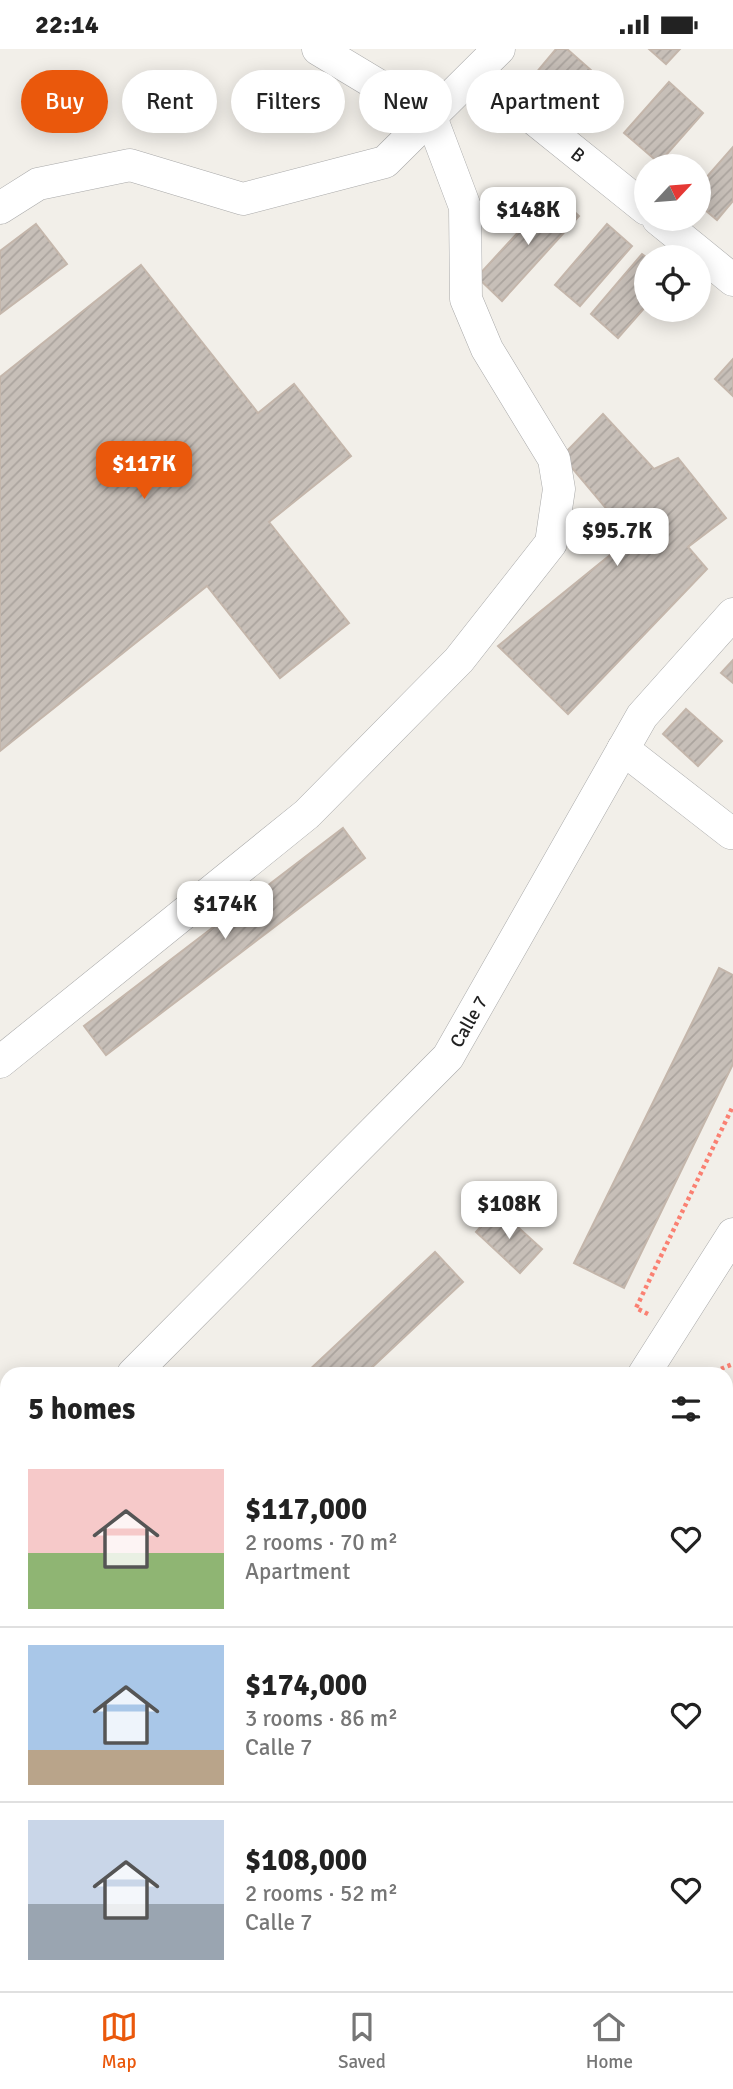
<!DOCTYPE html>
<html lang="en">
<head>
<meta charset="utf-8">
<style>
	body { margin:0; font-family:Signika,sans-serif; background:#f6f6f6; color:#222; height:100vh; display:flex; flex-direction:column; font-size:26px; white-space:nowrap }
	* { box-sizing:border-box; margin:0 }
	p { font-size:23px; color:#767676 }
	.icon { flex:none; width:38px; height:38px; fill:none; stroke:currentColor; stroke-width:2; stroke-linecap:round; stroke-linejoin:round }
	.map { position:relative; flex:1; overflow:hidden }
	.panel { position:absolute; left:0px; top:1318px; width:733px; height:625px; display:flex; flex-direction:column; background:#fff; border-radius:21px 21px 0 0; box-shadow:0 4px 18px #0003 }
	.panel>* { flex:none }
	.guide { position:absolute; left:21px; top:21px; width:691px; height:63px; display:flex; gap:14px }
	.needle { width:46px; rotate:64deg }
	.tools { position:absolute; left:634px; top:105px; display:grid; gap:14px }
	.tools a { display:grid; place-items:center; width:77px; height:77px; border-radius:50%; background:#fff; box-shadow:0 4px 18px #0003; font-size:35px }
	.price { position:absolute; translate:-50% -60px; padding:0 16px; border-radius:14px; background:#fff; color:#222; font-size:23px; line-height:46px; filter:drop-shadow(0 2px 4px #0008) }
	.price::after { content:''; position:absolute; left:50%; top:42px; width:21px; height:16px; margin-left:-10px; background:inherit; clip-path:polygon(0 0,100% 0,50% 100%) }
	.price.current { background:#ea580c; color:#fff }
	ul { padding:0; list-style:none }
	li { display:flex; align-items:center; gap:21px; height:175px; padding:0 28px }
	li+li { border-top:2px solid #e0e0e0 }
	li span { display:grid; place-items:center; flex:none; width:196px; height:140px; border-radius:0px; color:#555 }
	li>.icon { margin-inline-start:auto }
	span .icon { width:84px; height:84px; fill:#fffc; stroke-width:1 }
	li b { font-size:30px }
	h2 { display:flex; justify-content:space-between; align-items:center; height:84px; padding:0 28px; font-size:30px }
	.chip { padding:0 24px; border-radius:32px; background:#fff; box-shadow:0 4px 18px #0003; font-size:24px; line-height:63px }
	.chip.current { background:#ea580c; color:#fff }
	.status { display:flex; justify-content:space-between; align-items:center; height:49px; padding:0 35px; background:#fff; direction:ltr }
	.status svg { height:19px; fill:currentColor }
	.tabs { display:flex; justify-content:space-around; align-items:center; height:98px; border-top:2px solid #e0e0e0; background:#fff; font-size:19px; color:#767676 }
	.tabs a { display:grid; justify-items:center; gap:4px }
	.tabs .current { color:#ea580c }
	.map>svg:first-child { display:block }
</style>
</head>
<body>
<div class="status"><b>22:14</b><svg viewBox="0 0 49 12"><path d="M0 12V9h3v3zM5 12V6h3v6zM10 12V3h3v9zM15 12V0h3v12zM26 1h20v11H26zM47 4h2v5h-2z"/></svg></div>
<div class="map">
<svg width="733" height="1942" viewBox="0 0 733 1942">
	<defs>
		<pattern id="building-hatch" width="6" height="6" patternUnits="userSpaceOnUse" patternTransform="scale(1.75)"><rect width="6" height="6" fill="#c7bfb8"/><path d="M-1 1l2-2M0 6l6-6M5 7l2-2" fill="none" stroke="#aba49e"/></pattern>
	</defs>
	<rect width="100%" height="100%" fill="#f2efe9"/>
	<!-- building -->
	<path fill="url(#building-hatch)" stroke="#c4b6ab" stroke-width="2" d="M 556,0 L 567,0 L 609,37 L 584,65 L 536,24 Z
		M 649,0 L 680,0 L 666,15 Z
		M 669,33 L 703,64 L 659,114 L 624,84 Z
		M 733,98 L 733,152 L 717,171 L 698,155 L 698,138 Z
		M 554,144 L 579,167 L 502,252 L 477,228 Z
		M 36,175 L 67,215 L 0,265 L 0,202 Z
		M 607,175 L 632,197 L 580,257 L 555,236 Z
		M 642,205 L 646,208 L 646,257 L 618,289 L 591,265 Z
		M 141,216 L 258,364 L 294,335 L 351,407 L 269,473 L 349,574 L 280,629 L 207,537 L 0,702 L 0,328 Z
		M 733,310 L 733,347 L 715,330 Z
		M 603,365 L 654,420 L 678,409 L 726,469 L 688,498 L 707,520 L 568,665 L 498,597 L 631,489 L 562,407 Z
		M 733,611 L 733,634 L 721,624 Z
		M 686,660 L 722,692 L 698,717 L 663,685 Z
		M 343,779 L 365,809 L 106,1006 L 84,977 Z
		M 719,919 L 733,926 L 733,1015 L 624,1239 L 574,1214 Z
		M 497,1159 L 542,1200 L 520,1224 L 476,1183 Z
		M 435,1203 L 463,1233 L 365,1325 L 305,1325 Z
		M 733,1376 L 733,1422 L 726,1425 L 726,1380 Z
		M 733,1468 L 733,1519 L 726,1522 L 726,1472 Z
		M 7,1828 L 7,1869 L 0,1853 L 0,1831 Z
		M 733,1839 L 733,1879 L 726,1865 L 726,1843 Z
		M 36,1936 L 76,1936 L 79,1942 L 38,1942 Z"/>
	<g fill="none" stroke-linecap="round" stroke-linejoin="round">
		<defs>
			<g id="minor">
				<path id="s1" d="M 477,24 L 646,160"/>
				<path d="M 0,159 L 38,135 L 130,116 L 243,150 L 385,113 L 499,0"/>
				<path d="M 658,170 L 733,231"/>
				<path d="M 623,700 L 731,784"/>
				<path d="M 0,1013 L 307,765 L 459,611 L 551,494 L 559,440 L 554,410 L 487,300 L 466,250 L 465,158 L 431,68 L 318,0"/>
				<path id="s2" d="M 133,1325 L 448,1008 L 642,667 L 733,565"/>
				<path d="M 644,1325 L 733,1185"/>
				<path d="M 0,1472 L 7,1486"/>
				<path d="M 726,1563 L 733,1560"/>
				<path d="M 635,1936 L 638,1942"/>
			</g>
		</defs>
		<!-- minor casing -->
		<use href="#minor" stroke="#a9a9a9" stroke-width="33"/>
		<!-- path -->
		<path stroke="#fa8072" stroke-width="4.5" stroke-dasharray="3.5 3.5" stroke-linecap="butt" d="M 648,1265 L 636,1259 L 733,1057
			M 708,1325 L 733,1315"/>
		<!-- minor -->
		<use href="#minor" stroke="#fff" stroke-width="32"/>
	</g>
	<g text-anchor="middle" stroke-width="6" stroke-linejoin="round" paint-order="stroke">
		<!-- street labels -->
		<g font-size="19" fill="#222" stroke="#fff">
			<text dy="7" stroke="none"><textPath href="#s1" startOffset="130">B</textPath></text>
			<text dy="7" stroke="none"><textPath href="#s2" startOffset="488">Calle 7</textPath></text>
		</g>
	</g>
</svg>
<div class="tools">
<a><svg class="needle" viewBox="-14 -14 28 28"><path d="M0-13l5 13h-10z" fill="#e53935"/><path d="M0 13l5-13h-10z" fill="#767676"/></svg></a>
<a><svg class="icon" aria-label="locate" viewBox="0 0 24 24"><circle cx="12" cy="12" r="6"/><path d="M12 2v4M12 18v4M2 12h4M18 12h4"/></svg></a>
</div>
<b class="price" style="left:528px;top:198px">$148K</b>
<b class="price current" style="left:144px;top:452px">$117K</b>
<b class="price" style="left:617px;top:519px">$95.7K</b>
<b class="price" style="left:225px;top:892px">$174K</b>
<b class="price" style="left:509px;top:1192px">$108K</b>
<div class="guide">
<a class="chip current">Buy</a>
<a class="chip">Rent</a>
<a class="chip">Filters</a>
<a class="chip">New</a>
<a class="chip">Apartment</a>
</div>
<section class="panel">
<h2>5 homes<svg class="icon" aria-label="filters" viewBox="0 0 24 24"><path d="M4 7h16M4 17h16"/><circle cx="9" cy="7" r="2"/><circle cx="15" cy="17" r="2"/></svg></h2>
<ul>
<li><span style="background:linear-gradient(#f6c9c9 60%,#8fb573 0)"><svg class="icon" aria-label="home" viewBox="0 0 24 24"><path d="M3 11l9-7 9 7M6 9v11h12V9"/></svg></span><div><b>$117,000</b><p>2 rooms · 70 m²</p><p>Apartment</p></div><svg class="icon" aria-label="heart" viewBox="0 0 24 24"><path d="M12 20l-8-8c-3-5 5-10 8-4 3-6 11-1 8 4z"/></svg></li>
<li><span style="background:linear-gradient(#a9c7e8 75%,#b9a48a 0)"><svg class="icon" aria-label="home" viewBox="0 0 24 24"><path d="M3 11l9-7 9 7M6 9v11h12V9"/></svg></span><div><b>$174,000</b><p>3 rooms · 86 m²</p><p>Calle 7</p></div><svg class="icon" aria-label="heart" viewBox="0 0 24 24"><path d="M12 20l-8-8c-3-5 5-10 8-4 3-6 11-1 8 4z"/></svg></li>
<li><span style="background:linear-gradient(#c9d6e8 60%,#9aa5b1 0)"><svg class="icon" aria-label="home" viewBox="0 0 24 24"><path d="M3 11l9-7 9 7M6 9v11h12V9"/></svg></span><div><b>$108,000</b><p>2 rooms · 52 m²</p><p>Calle 7</p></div><svg class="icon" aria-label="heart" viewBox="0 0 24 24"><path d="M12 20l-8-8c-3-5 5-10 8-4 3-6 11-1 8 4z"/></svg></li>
</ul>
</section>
</div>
<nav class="tabs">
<a class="current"><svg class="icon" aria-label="map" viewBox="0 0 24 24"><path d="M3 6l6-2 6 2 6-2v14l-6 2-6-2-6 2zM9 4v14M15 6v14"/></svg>Map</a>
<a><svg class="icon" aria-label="saved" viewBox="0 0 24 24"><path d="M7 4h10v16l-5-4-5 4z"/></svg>Saved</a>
<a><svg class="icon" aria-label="home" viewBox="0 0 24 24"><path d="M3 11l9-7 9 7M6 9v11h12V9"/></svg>Home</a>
</nav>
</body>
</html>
